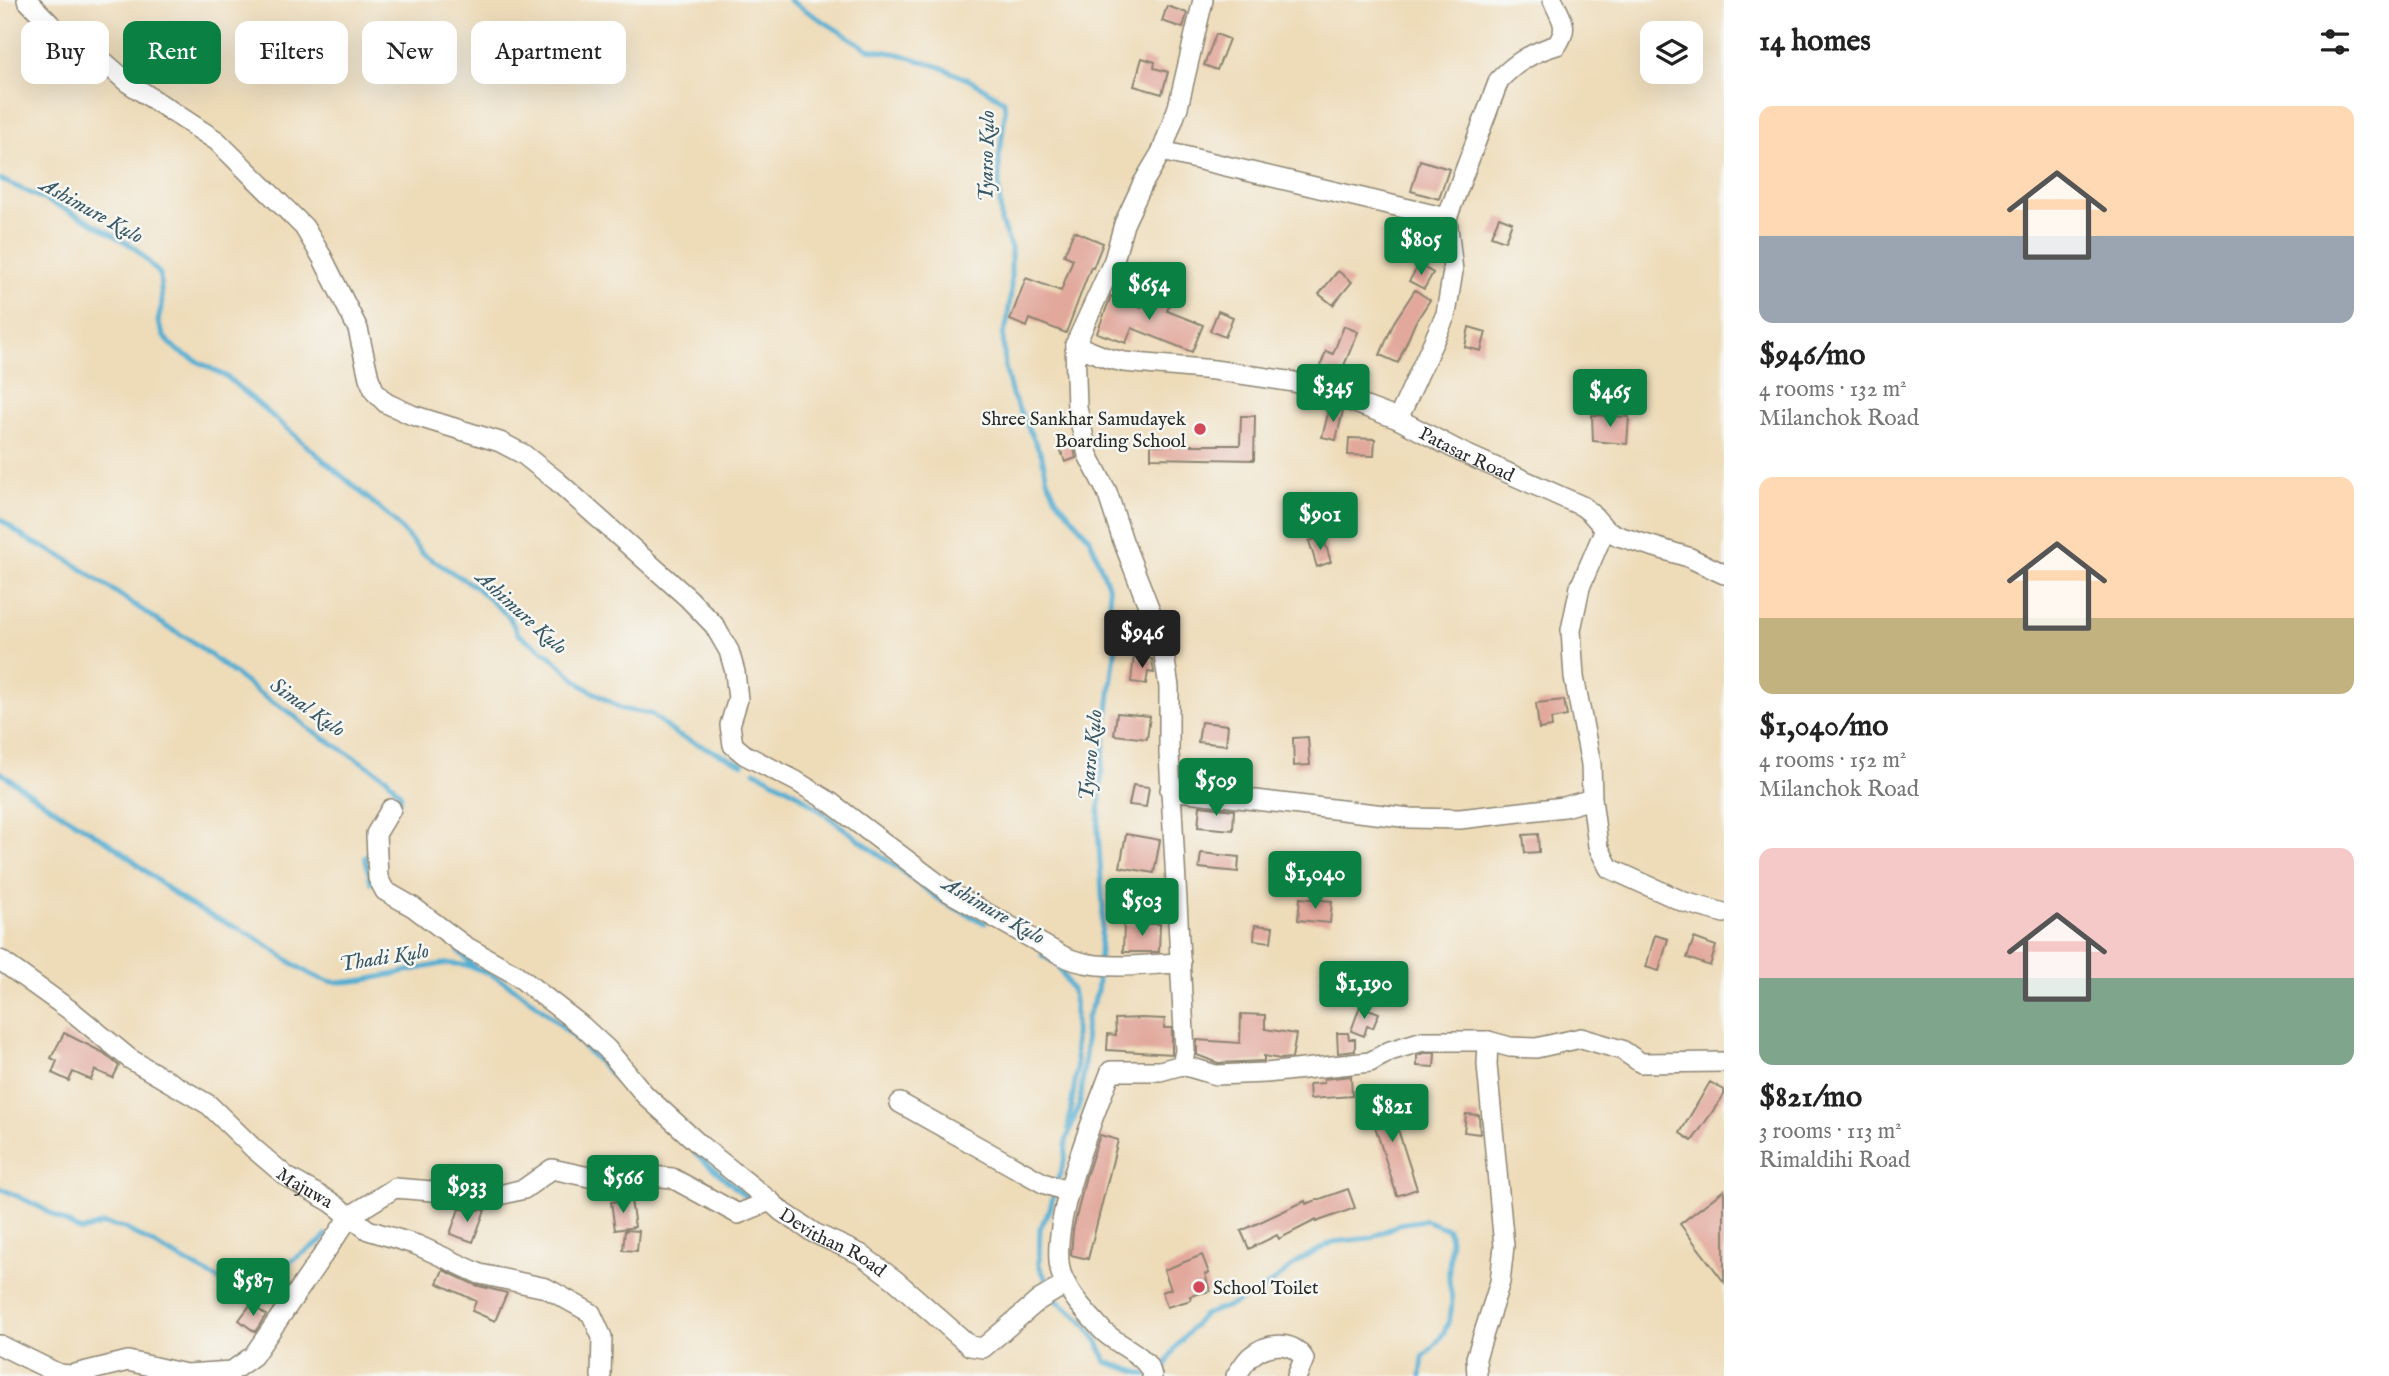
<!DOCTYPE html>
<html lang="en">
<head>
<meta charset="utf-8">
<style>
	body { margin:0; font-family:"IM FELL English",serif; background:#f2f2f2; color:#222; height:100vh; display:flex; flex-direction:column; font-size:26px; white-space:nowrap }
	* { box-sizing:border-box; margin:0 }
	p { font-size:23px; color:#767676 }
	.icon { flex:none; width:38px; height:38px; fill:none; stroke:currentColor; stroke-width:2; stroke-linecap:round; stroke-linejoin:round }
	.map { position:relative; flex:1; overflow:hidden }
	.details { display:flex; flex-direction:column; background:#fff; width:665px }
	.details>* { flex:none }
	.banner { position:absolute; left:21px; top:21px; width:665px; height:63px; display:flex; gap:14px }
	.buttons { position:absolute; left:1640px; top:21px; display:grid; gap:14px }
	.buttons a { display:grid; place-items:center; width:63px; height:63px; border-radius:14px; background:#fff; box-shadow:0 7px 28px #0002; font-size:35px }
	.price { position:absolute; translate:-50% -60px; padding:0 16px; border-radius:7px; background:#0b8043; color:#fff; font-size:23px; line-height:46px; filter:drop-shadow(0 2px 4px #0008) }
	.price::after { content:''; position:absolute; left:50%; top:42px; width:21px; height:16px; margin-left:-10px; background:inherit; clip-path:polygon(0 0,100% 0,50% 100%) }
	.price.active { background:#222; color:#fff }
	ul { padding:0; list-style:none }
	li { display:grid; align-content:center; gap:14px; height:371px; padding:0 35px }
	li span { display:grid; place-items:center; height:217px; border-radius:14px; color:#555 }
	li>.icon { margin-inline-start:auto }
	span .icon { width:126px; height:126px; fill:#fffc; stroke-width:1 }
	li b { font-size:30px }
	h2 { display:flex; justify-content:space-between; align-items:center; height:84px; padding:0 35px; font-size:30px }
	.chip { padding:0 24px; border-radius:14px; background:#fff; box-shadow:0 7px 28px #0002; font-size:24px; line-height:63px }
	.chip.active { background:#0b8043; color:#fff }
	main { display:flex; flex:1; min-height:0 }
	.map>svg:first-child { display:block }
</style>
</head>
<body>
<main>
<div class="map">
<svg width="1724" height="1376" viewBox="0 0 1724 1376">
	<rect width="100%" height="100%" fill="#f6f6f2"/>
	<filter id="ink" filterUnits="userSpaceOnUse"><feTurbulence type="fractalNoise" baseFrequency=".0143" numOctaves="2"/><feDisplacementMap in="SourceGraphic" scale="14" xChannelSelector="R" yChannelSelector="G"/><feConvolveMatrix kernelMatrix="1 2 1 2 8 2 1 2 1" color-interpolation-filters="sRGB"/></filter>
	<filter id="wash" filterUnits="userSpaceOnUse"><feTurbulence type="fractalNoise" baseFrequency=".00686" numOctaves="4" result="noise"/><feDisplacementMap in="SourceGraphic" scale="28" xChannelSelector="R" yChannelSelector="G"/><feGaussianBlur stdDeviation="1.57" result="paint"/><feColorMatrix in="noise" values="0 0 0 0 0 0 0 0 0 0 0 0 0 0 0 0 0 1.4 0 .05"/><feComposite in="paint" operator="in"/></filter>
	<g filter="url(#wash)">
		<rect width="100%" height="100%" fill="#eedcb9"/>
		<g fill="none" stroke-linecap="round" stroke-linejoin="round">
			<!-- stream -->
			<path stroke="#53add1" stroke-width="5" d="M 789,0 L 868,49 L 899,54 L 940,67 L 973,82 L 1004,101 L 1005,113 L 999,159 L 999,186 L 1001,222 L 1011,248 L 1011,292 L 1007,323 L 1003,336 L 1005,367 L 1012,395 L 1042,456 L 1047,479 L 1056,498 L 1090,539 L 1108,585 L 1116,644 L 1103,753 L 1098,830 L 1103,909 L 1097,993 L 1087,1017 L 1085,1031 L 1086,1045 L 1080,1103 L 1066,1141 L 1065,1158 L 1057,1183
				M 0,179 L 86,219 L 134,247 L 160,274 L 162,304 L 158,321 L 164,337 L 178,351 L 227,377 L 392,519 L 423,554 L 474,586 L 509,617 L 518,634 L 547,653 L 583,686 L 622,709 L 651,714 L 677,735 L 743,764
				M 0,519 L 25,538 L 67,559 L 167,627 L 192,641 L 263,696 L 291,713 L 308,728 L 387,778 L 401,795 L 396,809
				M 755,771 L 795,792 L 943,902 L 985,923
				M 0,772 C 34,798 71,819 106,841 C 136,860 161,887 191,905 C 210,917 232,924 252,936 C 276,949 298,971 324,980 C 351,989 414,967 444,964 C 513,956 607,1077 657,1118
				M 371,882 L 365,857 L 372,850
				M 459,952 L 475,967
				M 1042,955 L 1057,964 L 1072,990 L 1075,1004 L 1075,1047 L 1077,1068 L 1068,1128
				M 695,1153 L 749,1199
				M 0,1188 L 36,1205 L 81,1231 L 103,1224 L 124,1228 L 221,1281 L 256,1284 L 320,1242 L 326,1235
				M 1054,1193 L 1050,1209 L 1040,1228 L 1039,1265 L 1055,1299 L 1080,1318 L 1098,1342 L 1106,1362 L 1147,1375
				M 1160,1376 L 1175,1348 L 1203,1315 L 1234,1304 L 1264,1289 L 1300,1260 L 1333,1242 L 1371,1238 L 1399,1224 L 1425,1220 L 1448,1229 C 1453,1247 1448,1261 1449,1278 C 1449,1286 1452,1293 1452,1300 C 1452,1325 1440,1341 1423,1357 L 1421,1376"/>
		</g>
		<g id="blocks">
			<!-- building -->
			<path fill="#e2a89c" d="M 1167,6 L 1187,13 L 1183,28 L 1162,21 Z
				M 1216,34 L 1229,39 L 1217,70 L 1204,65 Z
				M 1142,58 L 1155,62 L 1154,68 L 1168,72 L 1162,94 L 1134,86 Z
				M 1420,160 L 1449,169 L 1439,199 L 1411,191 Z
				M 1499,217 L 1512,222 L 1505,241 L 1491,236 Z
				M 1074,231 L 1103,243 L 1093,268 L 1091,267 L 1066,333 L 1030,319 L 1027,327 L 1010,320 L 1026,278 L 1061,291 L 1073,259 L 1064,255 Z
				M 1419,265 L 1433,273 L 1424,289 L 1409,281 Z
				M 1338,271 L 1352,282 L 1333,305 L 1319,294 Z
				M 1148,289 L 1162,294 L 1160,299 L 1170,303 L 1167,311 L 1203,325 L 1192,352 L 1132,328 L 1126,343 L 1097,333 L 1111,296 L 1141,307 Z
				M 1415,290 L 1430,300 L 1415,323 L 1398,363 L 1380,355 L 1394,322 Z
				M 1218,311 L 1233,317 L 1225,337 L 1210,331 Z
				M 1344,326 L 1358,332 L 1340,375 L 1320,367 L 1326,351 L 1333,354 Z
				M 1469,327 L 1486,332 L 1481,351 L 1465,347 Z
				M 1330,406 L 1343,411 L 1336,440 L 1322,437 Z
				M 1592,415 L 1629,417 L 1627,444 L 1593,441 Z
				M 1241,416 L 1255,416 L 1254,460 L 1151,458 L 1151,445 L 1240,445 Z
				M 1349,438 L 1375,439 L 1374,456 L 1348,455 Z
				M 1073,443 L 1076,458 L 1065,462 L 1060,448 Z
				M 1323,537 L 1331,562 L 1317,567 L 1309,541 Z
				M 1134,656 L 1152,659 L 1154,673 L 1148,672 L 1146,684 L 1131,682 Z
				M 1564,700 L 1567,716 L 1551,719 L 1552,727 L 1539,729 L 1536,703 Z
				M 1117,713 L 1150,716 L 1147,739 L 1114,735 Z
				M 1201,722 L 1228,725 L 1226,745 L 1198,742 Z
				M 1308,737 L 1310,765 L 1294,766 L 1293,738 Z
				M 1133,785 L 1149,787 L 1146,807 L 1129,805 Z
				M 1200,806 L 1234,810 L 1233,830 L 1198,827 Z
				M 1126,834 L 1160,840 L 1154,873 L 1120,867 Z
				M 1538,834 L 1539,852 L 1525,853 L 1523,835 Z
				M 1201,853 L 1239,857 L 1238,872 L 1199,868 Z
				M 1300,898 L 1332,901 L 1330,923 L 1298,920 Z
				M 1124,924 L 1160,924 L 1159,952 L 1123,952 Z
				M 1255,925 L 1273,927 L 1271,942 L 1254,940 Z
				M 1655,935 L 1668,939 L 1659,971 L 1646,967 Z
				M 1694,938 L 1716,946 L 1710,966 L 1687,958 Z
				M 1360,1006 L 1379,1013 L 1373,1028 L 1367,1026 L 1364,1036 L 1351,1031 Z
				M 1241,1014 L 1265,1015 L 1265,1029 L 1296,1034 L 1292,1058 L 1280,1059 L 1264,1056 L 1264,1061 L 1218,1063 L 1197,1055 L 1197,1040 L 1240,1043 Z
				M 1141,1018 L 1165,1019 L 1164,1028 L 1172,1028 L 1172,1054 L 1107,1050 L 1108,1034 L 1116,1035 L 1115,1019 Z
				M 64,1033 L 104,1053 L 119,1066 L 113,1078 L 95,1070 L 91,1080 L 73,1072 L 69,1081 L 52,1073 L 57,1061 L 51,1058 Z
				M 1337,1033 L 1348,1033 L 1349,1039 L 1355,1039 L 1355,1051 L 1338,1053 Z
				M 1425,1053 L 1435,1053 L 1434,1067 L 1417,1066 L 1417,1055 Z
				M 1351,1076 L 1352,1096 L 1310,1099 L 1309,1084 L 1324,1083 L 1324,1079 Z
				M 1710,1082 L 1724,1090 L 1724,1095 L 1692,1141 L 1680,1133 Z
				M 1386,1092 L 1417,1189 L 1397,1196 L 1366,1098 Z
				M 1466,1114 L 1479,1115 L 1480,1134 L 1464,1132 Z
				M 1100,1135 L 1118,1140 L 1088,1259 L 1071,1255 L 1073,1230 L 1086,1176 Z
				M 1348,1189 L 1355,1208 L 1316,1222 L 1316,1220 L 1279,1239 L 1277,1235 L 1249,1249 L 1241,1231 L 1305,1201 L 1306,1204 Z
				M 1724,1190 L 1724,1282 L 1680,1224 Z
				M 631,1200 L 635,1227 L 615,1230 L 611,1202 Z
				M 459,1209 L 485,1210 L 473,1242 L 450,1234 Z
				M 625,1230 L 639,1231 L 637,1251 L 623,1250 Z
				M 1202,1255 L 1209,1273 L 1205,1274 L 1210,1291 L 1190,1296 L 1191,1300 L 1167,1307 L 1162,1292 L 1171,1289 L 1164,1270 Z
				M 443,1270 L 475,1285 L 507,1293 L 495,1321 L 472,1311 L 476,1301 L 437,1283 Z
				M 251,1304 L 266,1315 L 255,1332 L 239,1320 Z"/>
		</g>
	</g>
	<g filter="url(#ink)">
		<use href="#blocks" fill-opacity="0" stroke="#8c8472" stroke-width="2"/>
		<g fill="none" stroke-linecap="round" stroke-linejoin="round">
			<defs>
				<g id="minor">
					<path d="M 27,0 L 59,33 L 94,53 L 127,82 L 217,141 L 304,227 L 322,257 L 358,329 L 369,378 L 375,392 L 386,403 L 412,415 L 500,442 L 523,454 L 557,481 L 688,598 L 714,625 L 729,651 L 735,672 L 738,699 L 730,725 L 733,745 L 745,755 L 796,781 L 830,802 L 949,892 L 1065,957 C 1099,972 1144,964 1181,963"/>
					<path d="M 1162,151 L 1447,218 L 1453,271 L 1446,314 L 1398,419"/>
					<path d="M 1447,218 L 1499,80 C 1516,62 1533,52 1557,45 C 1570,25 1561,20 1553,0"/>
					<path id="s1" d="M 1075,345 L 1107,358 L 1124,362 L 1214,370 L 1294,382 L 1318,389 L 1398,419 L 1461,452 L 1582,506 L 1591,513 L 1605,529 L 1618,536 L 1688,557 L 1724,574"/>
					<path d="M 1170,790 L 1410,818 L 1460,819 L 1564,807 L 1592,799 L 1591,764 L 1574,677 L 1571,630 L 1580,587 L 1605,529"/>
					<path d="M 1592,799 L 1598,846 L 1609,868 L 1684,902 L 1724,913"/>
					<path d="M 391,809 L 376,834 L 378,878 L 385,891 L 413,907 L 465,946 L 515,974 L 582,1026 L 607,1049 L 645,1095 L 701,1146 L 770,1201"/>
					<path id="s2" d="M 0,960 L 74,1013 L 130,1059 L 209,1105 L 253,1148 L 287,1177 L 331,1202 L 368,1230 L 417,1245 L 480,1274 L 546,1288 L 591,1313 L 602,1337 L 601,1376"/>
					<path d="M 1182,1065 L 1185,1051 L 1169,753 L 1169,687 L 1162,641 L 1123,541 L 1107,492 L 1088,455 L 1077,408 L 1075,345 L 1114,260 L 1124,224 L 1143,183 L 1162,151 L 1178,107 L 1203,0"/>
					<path d="M 900,1103 L 1043,1183 L 1069,1192"/>
					<path id="s3" d="M 0,1345 L 59,1374 L 71,1375 L 128,1361 L 186,1374 L 232,1371 L 253,1356 L 350,1216 L 395,1188 L 432,1191 L 459,1197 L 487,1198 L 524,1189 L 552,1169 L 603,1180 L 624,1181 L 641,1175 L 672,1178 L 738,1214 L 770,1201 L 781,1211 L 814,1233 L 860,1254 L 895,1280 L 970,1346 L 983,1348 L 1039,1300 L 1066,1284"/>
					<path d="M 1152,1376 C 1148,1354 1117,1346 1102,1330 C 1088,1314 1068,1294 1061,1273 C 1048,1226 1093,1118 1111,1071 L 1160,1071 L 1182,1065 L 1216,1075 L 1266,1073 L 1370,1062 L 1390,1051 L 1423,1041 L 1488,1041 L 1510,1047 L 1536,1048 L 1581,1038 L 1622,1050 L 1641,1063 L 1724,1062"/>
					<path d="M 1236,1376 C 1240,1370 1245,1362 1250,1357 C 1266,1343 1292,1339 1304,1359 L 1297,1376"/>
					<path d="M 1477,1376 L 1476,1358 L 1500,1282 L 1504,1246 L 1487,1065 L 1488,1041"/>
				</g>
			</defs>
			<!-- minor casing -->
			<use href="#minor" stroke="#8c8472" stroke-width="22"/>
			<!-- minor -->
			<use href="#minor" stroke="#fff" stroke-width="19"/>
		</g>
	</g>
	<!-- markers -->
	<g fill="#d1495b" stroke="#f6f6f2" stroke-width="2.5">
		<circle cx="1200" cy="429" r="7"/>
		<circle cx="1199" cy="1287" r="7"/>
	</g>
	<g text-anchor="middle" stroke-width="5" stroke-linejoin="round" paint-order="stroke">
		<!-- poi labels -->
		<g font-size="19" fill="#2b2b2b" stroke="#f6f6f2" text-anchor="end">
			<text x="1186" y="425">Shree Sankhar Samudayek<tspan x="1186" dy="22">Boarding School</tspan></text>
			<text x="1213" y="1294" text-anchor="start">School Toilet</text>
		</g>
		<!-- street labels -->
		<g font-size="19" fill="#2b2b2b" stroke="#f6f6f2">
			<text dy="7" stroke="none"><textPath href="#s1" startOffset="411">Patasar Road</textPath></text>
			<text dy="7" stroke="none"><textPath href="#s2" startOffset="382">Majuwa</textPath></text>
			<text dy="7" stroke="none"><textPath href="#s3" startOffset="964">Devithan Road</textPath></text>
		</g>
		<!-- water labels -->
		<g font-size="21" font-style="italic" fill="#395865" stroke="#f6f6f2">
			<text transform="translate(986 156) rotate(-89)" y="7">Tyarso Kulo</text>
			<text transform="translate(92 210) rotate(29)" y="7">Ashimure Kulo</text>
			<text transform="translate(522 612) rotate(42)" y="7">Ashimure Kulo</text>
			<text transform="translate(308 707) rotate(35)" y="7">Simal Kulo</text>
			<text transform="translate(1090 755) rotate(-84)" y="7">Tyarso Kulo</text>
			<text transform="translate(994 910) rotate(30)" y="7">Ashimure Kulo</text>
			<text transform="translate(384 957) rotate(-9)" y="7">Thadi Kulo</text>
		</g>
	</g>
</svg>
<div class="buttons">
<a><svg class="icon" aria-label="layers" viewBox="0 0 24 24"><path d="M12 4l9 5-9 5-9-5zM3 14l9 5 9-5"/></svg></a>
</div>
<b class="price" style="left:1421px;top:277px">$805</b>
<b class="price" style="left:1149px;top:322px">$654</b>
<b class="price" style="left:1333px;top:424px">$345</b>
<b class="price" style="left:1610px;top:429px">$465</b>
<b class="price" style="left:1320px;top:552px">$901</b>
<b class="price active" style="left:1142px;top:670px">$946</b>
<b class="price" style="left:1216px;top:818px">$509</b>
<b class="price" style="left:1315px;top:911px">$1,040</b>
<b class="price" style="left:1142px;top:938px">$503</b>
<b class="price" style="left:1364px;top:1021px">$1,190</b>
<b class="price" style="left:1392px;top:1144px">$821</b>
<b class="price" style="left:623px;top:1215px">$566</b>
<b class="price" style="left:467px;top:1224px">$933</b>
<b class="price" style="left:253px;top:1318px">$587</b>
<div class="banner">
<a class="chip">Buy</a>
<a class="chip active">Rent</a>
<a class="chip">Filters</a>
<a class="chip">New</a>
<a class="chip">Apartment</a>
</div>
</div>
<section class="details">
<h2>14 homes<svg class="icon" aria-label="filters" viewBox="0 0 24 24"><path d="M4 7h16M4 17h16"/><circle cx="9" cy="7" r="2"/><circle cx="15" cy="17" r="2"/></svg></h2>
<ul>
<li><span style="background:linear-gradient(#ffd9b3 60%,#9aa5b1 0)"><svg class="icon" aria-label="home" viewBox="0 0 24 24"><path d="M3 11l9-7 9 7M6 9v11h12V9"/></svg></span><div><b>$946/mo</b><p>4 rooms · 132 m²</p><p>Milanchok Road</p></div></li>
<li><span style="background:linear-gradient(#ffd9b3 65%,#c2b280 0)"><svg class="icon" aria-label="home" viewBox="0 0 24 24"><path d="M3 11l9-7 9 7M6 9v11h12V9"/></svg></span><div><b>$1,040/mo</b><p>4 rooms · 152 m²</p><p>Milanchok Road</p></div></li>
<li><span style="background:linear-gradient(#f6c9c9 60%,#7fa58c 0)"><svg class="icon" aria-label="home" viewBox="0 0 24 24"><path d="M3 11l9-7 9 7M6 9v11h12V9"/></svg></span><div><b>$821/mo</b><p>3 rooms · 113 m²</p><p>Rimaldihi Road</p></div></li>
</ul>
</section>
</main>
</body>
</html>
